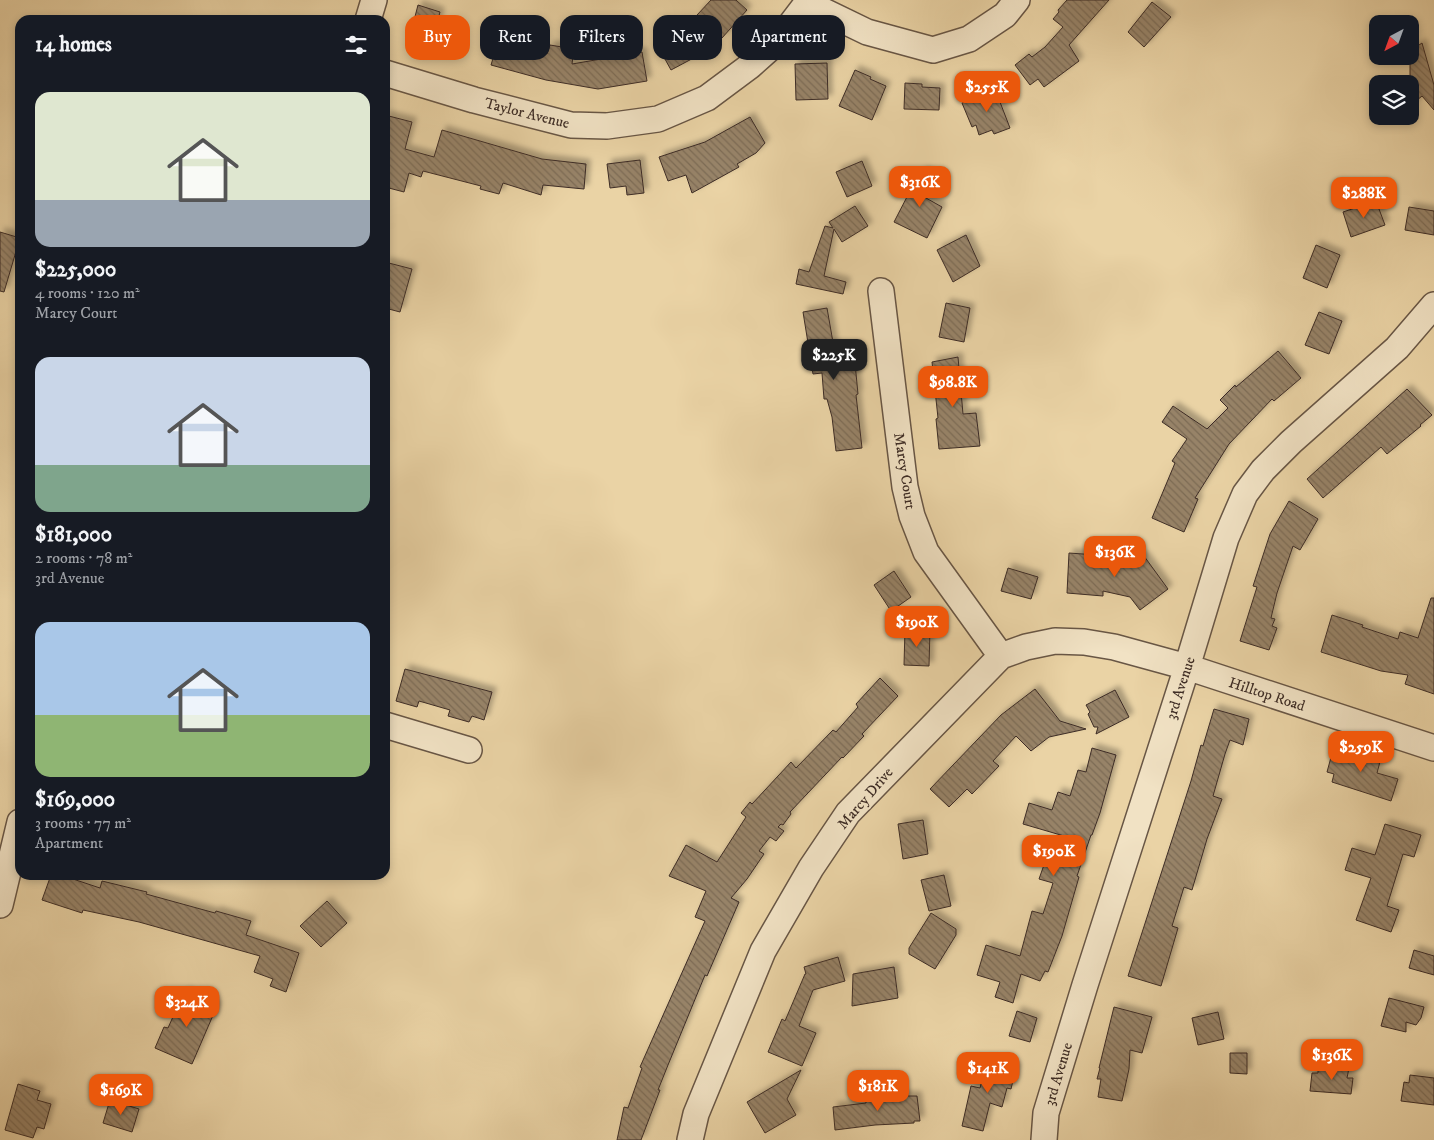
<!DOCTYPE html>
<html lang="en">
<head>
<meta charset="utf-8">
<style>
	body { margin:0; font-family:"IM FELL DW Pica",serif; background:#20242c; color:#f1f3f6; height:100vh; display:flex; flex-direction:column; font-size:19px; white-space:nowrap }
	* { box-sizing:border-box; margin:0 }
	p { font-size:16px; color:#9ea1a6 }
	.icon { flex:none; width:28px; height:28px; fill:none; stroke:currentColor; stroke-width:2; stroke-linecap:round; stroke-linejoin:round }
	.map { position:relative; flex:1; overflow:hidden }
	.details { position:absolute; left:15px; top:15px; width:375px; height:865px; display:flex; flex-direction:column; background:#171b24; border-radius:15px; box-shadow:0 2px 8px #0003 }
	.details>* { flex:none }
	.top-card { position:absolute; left:405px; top:15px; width:475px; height:45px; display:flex; gap:10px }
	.needle { width:32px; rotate:221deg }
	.fabs { position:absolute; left:1369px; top:15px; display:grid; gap:10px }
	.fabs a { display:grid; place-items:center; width:50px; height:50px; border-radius:10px; background:#171b24; box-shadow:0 2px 8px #0003; font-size:25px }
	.price { position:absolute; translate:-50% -42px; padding:0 11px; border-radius:10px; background:#ea580c; color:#fff; font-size:16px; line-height:32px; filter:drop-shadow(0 1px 2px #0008) }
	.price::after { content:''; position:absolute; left:50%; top:30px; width:15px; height:11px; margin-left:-8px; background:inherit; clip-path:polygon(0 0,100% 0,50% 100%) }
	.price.current { background:#222; color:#fff }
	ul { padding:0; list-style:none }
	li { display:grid; align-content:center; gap:10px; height:265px; padding:0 20px }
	li span { display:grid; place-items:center; height:155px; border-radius:15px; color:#555 }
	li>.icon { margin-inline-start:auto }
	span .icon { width:90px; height:90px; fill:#fffc; stroke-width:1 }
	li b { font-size:21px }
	h2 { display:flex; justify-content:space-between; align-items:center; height:60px; padding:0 20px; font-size:21px }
	.chip { padding:0 18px; border-radius:15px; background:#171b24; box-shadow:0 2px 8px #0003; font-size:18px; line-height:45px }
	.chip.current { background:#ea580c; color:#fff }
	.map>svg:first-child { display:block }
</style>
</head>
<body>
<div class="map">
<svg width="1434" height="1140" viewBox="0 0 1434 1140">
	<defs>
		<pattern id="building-back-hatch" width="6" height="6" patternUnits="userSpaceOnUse" patternTransform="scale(1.25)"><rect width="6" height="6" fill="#978368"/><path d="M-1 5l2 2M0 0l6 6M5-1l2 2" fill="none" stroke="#7c6b55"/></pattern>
		<filter id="shadow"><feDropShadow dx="4.5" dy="-4.5" stdDeviation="2.5" flood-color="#0004"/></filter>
	</defs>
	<rect width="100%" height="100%" fill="#ead3a5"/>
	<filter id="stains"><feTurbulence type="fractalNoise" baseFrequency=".004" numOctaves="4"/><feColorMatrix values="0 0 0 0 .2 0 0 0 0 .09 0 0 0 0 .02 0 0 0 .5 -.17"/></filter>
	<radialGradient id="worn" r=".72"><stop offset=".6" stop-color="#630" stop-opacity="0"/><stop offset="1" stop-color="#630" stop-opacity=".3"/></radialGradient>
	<!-- building -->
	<path fill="url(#building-back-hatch)" stroke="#3d2c25" filter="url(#shadow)" d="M 711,0 L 736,0 L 747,10 L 722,38 L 697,15 Z
		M 1067,0 L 1109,0 L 1069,45 L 1079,61 L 1044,87 L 1038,79 L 1030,85 L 1015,65 L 1029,54 L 1032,57 L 1045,47 L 1063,27 L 1053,19 L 1059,12 L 1058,10 Z
		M 1152,2 L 1171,17 L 1144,47 L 1128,32 Z
		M 418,5 L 440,12 L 431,46 L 409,40 Z
		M 684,23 L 701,54 L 671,70 L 654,39 Z
		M 501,32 L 518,36 L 515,46 L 547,54 L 550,45 L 574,49 L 572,64 L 642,52 L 647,81 L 598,89 L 546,80 L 491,65 Z
		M 1422,43 L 1434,85 L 1434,110 L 1422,96 L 1410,106 L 1410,51 Z
		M 827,63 L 828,99 L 796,100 L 795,64 Z
		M 855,70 L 871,77 L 870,79 L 886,86 L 872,120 L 839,106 Z
		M 905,83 L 922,84 L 922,87 L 940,88 L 939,110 L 904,109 Z
		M 995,89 L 1010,128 L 994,134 L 992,130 L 979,135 L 976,125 L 972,127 L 962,103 Z
		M 385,115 L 412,122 L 405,149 L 434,157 L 442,130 L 542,159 L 586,164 L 584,189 L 543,185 L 541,195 L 503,183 L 499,194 L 480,189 L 481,186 L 423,171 L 421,177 L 409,173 L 404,192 L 385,187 Z
		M 750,117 L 765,143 L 756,153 L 737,164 L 739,167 L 692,193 L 686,175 L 668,181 L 659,157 L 705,142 Z
		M 640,160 L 644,193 L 627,195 L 626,186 L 610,188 L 607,164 Z
		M 862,161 L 872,186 L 847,197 L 836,172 Z
		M 923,171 L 936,178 L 926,198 L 942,207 L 927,238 L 894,222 L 909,193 L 912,194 Z
		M 1376,201 L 1385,225 L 1351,237 L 1343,212 Z
		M 855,206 L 868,226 L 842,242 L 834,229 L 824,276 L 846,282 L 843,294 L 796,284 L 799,269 L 809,272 L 825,226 L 833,228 L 829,222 Z
		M 1409,207 L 1434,211 L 1434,235 L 1405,230 Z
		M 0,232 L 20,238 L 4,292 L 0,291 Z
		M 966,235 L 980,266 L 953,282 L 937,250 Z
		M 1316,245 L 1340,255 L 1327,288 L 1303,278 Z
		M 385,262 L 412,269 L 400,312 L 385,308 Z
		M 946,303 L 970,308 L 964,342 L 939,337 Z
		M 827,308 L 837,365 L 855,363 L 858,394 L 856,395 L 862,448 L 836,451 L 832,417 L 827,399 L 824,399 L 822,373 L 813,374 L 803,312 Z
		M 1319,312 L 1342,321 L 1329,354 L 1305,345 Z
		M 1278,351 L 1301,378 L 1274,401 L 1272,399 L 1229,444 L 1195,498 L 1198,499 L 1184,532 L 1152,518 L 1175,463 L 1172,461 L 1187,439 L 1162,422 L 1173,406 L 1207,429 L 1228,408 L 1220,400 L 1235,385 L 1236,387 Z
		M 958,357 L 963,414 L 976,413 L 980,446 L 939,449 L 936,419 L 938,418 L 932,362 Z
		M 1407,389 L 1432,415 L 1420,425 L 1421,426 L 1387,454 L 1381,447 L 1323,498 L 1307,479 Z
		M 1289,501 L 1318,519 L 1300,550 L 1293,546 L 1277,593 L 1271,618 L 1275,619 L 1272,626 L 1277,628 L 1269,650 L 1240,641 L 1257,587 L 1253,586 L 1270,534 Z
		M 1127,552 L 1144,556 L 1168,589 L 1140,610 L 1130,597 L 1103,591 L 1103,596 L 1067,593 L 1069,553 L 1097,555 L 1097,564 L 1125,564 Z
		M 1008,568 L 1038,577 L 1031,599 L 1001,591 Z
		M 894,571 L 911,597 L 891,611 L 874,585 Z
		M 1431,598 L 1434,598 L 1434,694 L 1405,684 L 1408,675 L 1381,671 L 1321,652 L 1332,615 L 1363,625 L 1362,627 L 1398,639 L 1400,632 L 1418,638 Z
		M 905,629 L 930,630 L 929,666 L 904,665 Z
		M 405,669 L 492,692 L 484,720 L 472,716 L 469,722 L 448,716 L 450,710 L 419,701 L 417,707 L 396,701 Z
		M 880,678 L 898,696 L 862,734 L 864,736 L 843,758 L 842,757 L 790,812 L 791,814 L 783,825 L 781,824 L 778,827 L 784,831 L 776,841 L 770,837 L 759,851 L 764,854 L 747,879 L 731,898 L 739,902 L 707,976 L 705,975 L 668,1065 L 658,1090 L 660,1090 L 641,1140 L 617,1140 L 624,1107 L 628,1108 L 642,1068 L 640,1067 L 705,921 L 695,917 L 706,891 L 669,876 L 686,845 L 717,862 L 746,817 L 741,813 L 750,802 L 752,804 L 791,762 L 796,768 L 833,730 L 836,732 L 858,707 L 856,704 Z
		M 1035,689 L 1060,721 L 1086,729 L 1049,737 L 1031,751 L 1016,736 L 993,761 L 999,766 L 972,794 L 967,789 L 949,807 L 930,789 L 1001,715 Z
		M 1115,690 L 1129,717 L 1096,734 L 1098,727 L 1094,727 L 1088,714 L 1090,712 L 1086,705 Z
		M 1214,709 L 1249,719 L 1243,745 L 1230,740 L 1225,754 L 1213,796 L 1222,799 L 1207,839 L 1192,890 L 1184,887 L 1172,926 L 1178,928 L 1161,986 L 1128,976 L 1191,781 L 1201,745 L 1203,746 Z
		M 1337,745 L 1381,758 L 1377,773 L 1398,779 L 1391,801 L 1332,782 L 1334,774 L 1327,772 L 1333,750 L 1335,751 Z
		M 1092,748 L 1116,755 L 1100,813 L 1092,835 L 1091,835 L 1077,876 L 1079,877 L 1062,936 L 1048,972 L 1045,971 L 1040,981 L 1021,974 L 1013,1003 L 995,997 L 1000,982 L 977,975 L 986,945 L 1020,956 L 1032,911 L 1043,914 L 1053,883 L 1039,879 L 1045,862 L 1055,865 L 1064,836 L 1023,824 L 1029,803 L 1052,810 L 1058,792 L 1070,796 L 1078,770 L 1086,772 Z
		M 923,820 L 928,854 L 903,859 L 898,824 Z
		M 1385,824 L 1421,835 L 1414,857 L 1403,854 L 1387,906 L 1399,910 L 1391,932 L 1356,920 L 1371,878 L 1345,870 L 1352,848 L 1375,855 Z
		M 51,875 L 61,875 L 100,888 L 102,881 L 147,892 L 146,894 L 215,913 L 216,911 L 251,921 L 246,935 L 299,953 L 286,992 L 270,986 L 273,979 L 254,972 L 260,956 L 139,922 L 83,910 L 82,913 L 42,900 Z
		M 944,875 L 951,906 L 929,911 L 921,880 Z
		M 327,901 L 347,923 L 321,947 L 300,926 Z
		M 931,913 L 956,929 L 956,935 L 935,969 L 909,954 L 909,948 Z
		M 1414,950 L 1434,956 L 1434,975 L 1409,968 Z
		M 838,957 L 845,981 L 813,990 L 799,1026 L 816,1033 L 802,1066 L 768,1052 L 782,1019 L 785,1021 L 805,974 L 806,974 L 804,967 Z
		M 894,967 L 898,998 L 852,1006 L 853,974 Z
		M 184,992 L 217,1006 L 192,1064 L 155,1048 L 164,1027 L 168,1028 Z
		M 1389,998 L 1424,1007 L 1421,1018 L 1416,1025 L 1406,1022 L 1406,1032 L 1381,1026 Z
		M 1114,1007 L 1152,1017 L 1142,1053 L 1130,1050 L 1129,1069 L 1122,1101 L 1098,1097 L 1101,1079 L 1097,1079 L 1100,1068 L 1099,1068 Z
		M 1017,1011 L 1037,1018 L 1030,1042 L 1009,1036 Z
		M 1218,1012 L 1224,1039 L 1198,1045 L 1192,1018 Z
		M 1230,1053 L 1247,1053 L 1247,1074 L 1230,1073 Z
		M 987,1061 L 1016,1068 L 1011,1089 L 1007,1088 L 1002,1107 L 990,1103 L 983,1131 L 962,1126 L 971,1086 L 980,1088 Z
		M 1318,1066 L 1349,1068 L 1347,1078 L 1353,1078 L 1351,1094 L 1310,1091 L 1312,1073 L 1318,1073 Z
		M 801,1070 L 787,1099 L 796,1115 L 765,1133 L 747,1102 Z
		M 1410,1075 L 1434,1078 L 1434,1105 L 1401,1101 L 1404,1082 L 1409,1083 Z
		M 18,1084 L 40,1091 L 37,1100 L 51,1104 L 44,1129 L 37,1127 L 33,1138 L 5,1130 Z
		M 908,1095 L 908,1096 L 917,1096 L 920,1121 L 914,1121 L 914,1123 L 875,1125 L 835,1130 L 833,1107 L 866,1103 L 866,1097 Z
		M 110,1100 L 139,1109 L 132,1132 L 103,1123 Z"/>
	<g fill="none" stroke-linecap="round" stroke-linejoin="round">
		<defs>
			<path id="minor" d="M 807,3 L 867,32 L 933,50 L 969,39 L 1005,15 L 1017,0
				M 368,20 L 374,0
				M 385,73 L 474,100 L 571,125 L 607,126 L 658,119 L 707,98 L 750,66 L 778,41 L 807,3 L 807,0
				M 881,291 L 905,487 L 912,516 L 926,552 L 1001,656
				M 385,725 L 469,750
				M 0,905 L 20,822
				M 690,1140 L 696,1114 L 763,951 L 811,868 L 848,813 L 1001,656 L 1026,647 L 1055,641 L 1084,642 L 1114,647 L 1187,667 L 1434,748
				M 1044,1140 L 1046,1113 L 1085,985 L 1187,667 L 1226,538 L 1245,494 L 1263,470 L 1291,442 L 1397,348 L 1434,305"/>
		</defs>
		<!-- minor casing -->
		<use href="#minor" stroke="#685645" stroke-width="28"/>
		<!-- minor -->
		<use href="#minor" stroke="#f1e2c4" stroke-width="25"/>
	</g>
	<g text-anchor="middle" stroke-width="4" stroke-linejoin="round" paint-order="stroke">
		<!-- street labels -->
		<g font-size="15" fill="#3d2c25" stroke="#f1e2c4">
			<text transform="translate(527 113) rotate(14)" y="5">Taylor Avenue</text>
			<text transform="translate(905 471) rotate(81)" y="5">Marcy Court</text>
			<text transform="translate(1180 688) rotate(-72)" y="5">3rd Avenue</text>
			<text transform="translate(1267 694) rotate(18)" y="5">Hilltop Road</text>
			<text transform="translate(865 798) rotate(-49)" y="5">Marcy Drive</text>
			<text transform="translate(1058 1074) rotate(-73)" y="5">3rd Avenue</text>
		</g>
	</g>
	<rect width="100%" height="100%" filter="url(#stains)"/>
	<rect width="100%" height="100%" fill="url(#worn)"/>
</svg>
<div class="fabs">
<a><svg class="needle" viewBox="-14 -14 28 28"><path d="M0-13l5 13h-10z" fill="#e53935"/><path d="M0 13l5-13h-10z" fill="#9ea1a6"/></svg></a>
<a><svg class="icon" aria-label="layers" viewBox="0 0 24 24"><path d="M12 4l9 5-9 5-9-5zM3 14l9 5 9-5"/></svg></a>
</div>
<b class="price" style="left:987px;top:113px">$255K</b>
<b class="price" style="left:920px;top:208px">$316K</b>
<b class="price" style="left:1364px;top:219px">$288K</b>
<b class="price current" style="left:834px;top:381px">$225K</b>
<b class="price" style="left:953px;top:408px">$98.8K</b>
<b class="price" style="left:1115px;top:578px">$136K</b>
<b class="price" style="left:917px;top:648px">$190K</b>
<b class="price" style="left:1361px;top:773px">$259K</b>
<b class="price" style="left:1054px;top:877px">$190K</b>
<b class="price" style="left:187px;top:1028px">$324K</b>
<b class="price" style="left:1332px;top:1081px">$136K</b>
<b class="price" style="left:988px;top:1094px">$141K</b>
<b class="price" style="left:878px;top:1112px">$181K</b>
<b class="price" style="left:121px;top:1116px">$169K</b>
<div class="top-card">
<a class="chip current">Buy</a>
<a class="chip">Rent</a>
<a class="chip">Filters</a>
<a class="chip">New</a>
<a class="chip">Apartment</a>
</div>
<section class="details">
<h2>14 homes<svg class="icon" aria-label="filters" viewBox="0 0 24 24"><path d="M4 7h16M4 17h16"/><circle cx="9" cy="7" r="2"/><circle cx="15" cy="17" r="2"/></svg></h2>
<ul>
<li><span style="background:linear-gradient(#dfe7d0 70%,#9aa5b1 0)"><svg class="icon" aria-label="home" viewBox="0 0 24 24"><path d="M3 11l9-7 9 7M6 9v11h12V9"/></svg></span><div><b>$225,000</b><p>4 rooms · 120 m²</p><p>Marcy Court</p></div></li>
<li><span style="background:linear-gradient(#c9d6e8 70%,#7fa58c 0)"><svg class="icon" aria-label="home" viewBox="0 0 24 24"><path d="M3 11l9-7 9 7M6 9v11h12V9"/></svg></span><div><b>$181,000</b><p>2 rooms · 78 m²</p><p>3rd Avenue</p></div></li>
<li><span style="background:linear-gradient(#a9c7e8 60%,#8fb573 0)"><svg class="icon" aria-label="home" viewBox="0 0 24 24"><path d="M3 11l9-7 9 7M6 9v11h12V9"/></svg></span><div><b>$169,000</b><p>3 rooms · 77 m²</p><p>Apartment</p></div></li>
</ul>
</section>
</div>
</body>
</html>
